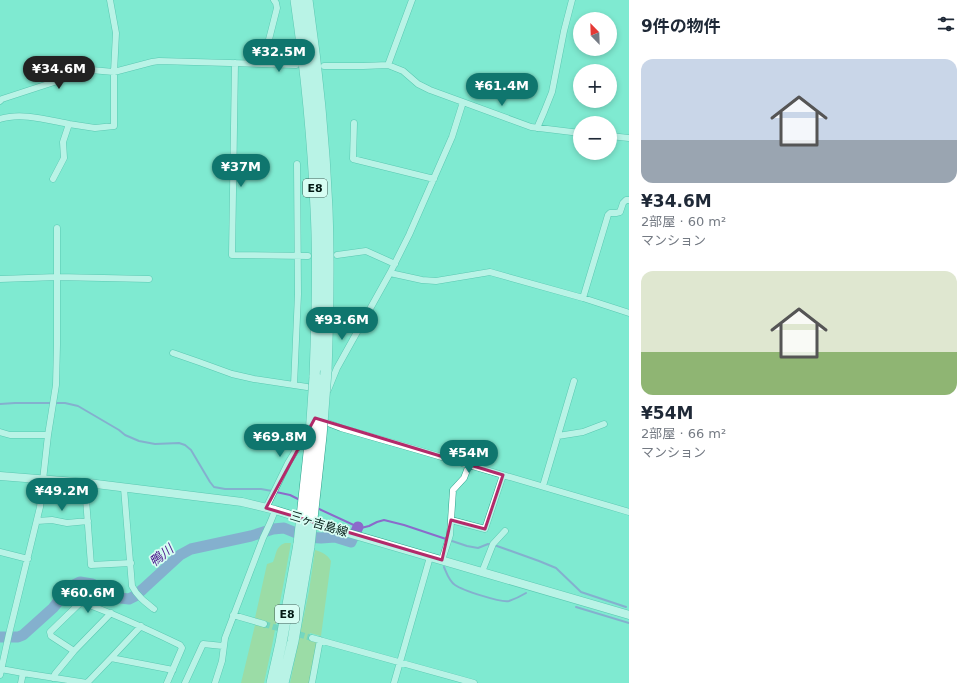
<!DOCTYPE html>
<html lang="ja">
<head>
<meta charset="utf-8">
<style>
	body { margin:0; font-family:"DejaVu Sans","Noto Sans JP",sans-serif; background:#f2f2f3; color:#1f2937; height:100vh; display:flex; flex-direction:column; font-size:15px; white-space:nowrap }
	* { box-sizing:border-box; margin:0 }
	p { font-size:13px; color:#747a83 }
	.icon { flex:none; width:22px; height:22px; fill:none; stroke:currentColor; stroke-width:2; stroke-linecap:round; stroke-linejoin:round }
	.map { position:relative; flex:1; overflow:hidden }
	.sheet { display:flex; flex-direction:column; background:#fff; width:340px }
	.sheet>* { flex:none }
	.needle { width:26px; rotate:337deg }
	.fabs { position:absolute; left:573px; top:12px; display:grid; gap:8px }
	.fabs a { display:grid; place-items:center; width:44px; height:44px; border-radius:50%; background:#fff; box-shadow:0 2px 6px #0003; font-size:20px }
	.price { position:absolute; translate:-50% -34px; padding:0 9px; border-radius:14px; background:#0f766e; color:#fff; font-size:13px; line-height:26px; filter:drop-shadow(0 1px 2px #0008) }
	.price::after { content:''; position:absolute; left:50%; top:24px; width:12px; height:9px; margin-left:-6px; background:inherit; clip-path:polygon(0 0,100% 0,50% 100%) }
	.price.on { background:#222; color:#fff }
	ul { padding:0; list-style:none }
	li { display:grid; align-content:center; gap:8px; height:212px; padding:0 12px }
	li span { display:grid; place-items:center; height:124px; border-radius:12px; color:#555 }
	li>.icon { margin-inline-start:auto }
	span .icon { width:72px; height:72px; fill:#fffc; stroke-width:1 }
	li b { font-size:17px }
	h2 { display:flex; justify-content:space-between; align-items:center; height:48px; padding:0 12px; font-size:17px }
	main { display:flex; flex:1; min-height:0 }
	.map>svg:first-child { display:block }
</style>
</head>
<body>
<main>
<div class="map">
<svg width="629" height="683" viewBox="0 0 629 683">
	<rect width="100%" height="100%" fill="#7fead1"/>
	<!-- green -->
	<path fill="#bccc72" d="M 285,543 L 291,543 L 272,646 L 264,683 L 241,683 L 255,625 L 262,626 L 264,621 L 255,618 L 267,564 L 273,562 C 277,553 275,547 285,543 Z
		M 315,550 C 322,552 328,555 331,561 L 321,636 L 310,633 L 308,639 L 319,643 L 309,683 L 290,683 L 309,591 Z"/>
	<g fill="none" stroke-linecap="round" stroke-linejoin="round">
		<!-- stream -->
		<path stroke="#8b6bcb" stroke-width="2" d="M 0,404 L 15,403 L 65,403 L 78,406 L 119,430 L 125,435 L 139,441 L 155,444 L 179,443 L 185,445 L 191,450 L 210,482 L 214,487 L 225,489 L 261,489 L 272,491
			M 276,492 L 290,495 L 300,500
			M 317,508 L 358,527 L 361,528 L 369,526 L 377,522 L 384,520 L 404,525 L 467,546 L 478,548 L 488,544 L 497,546 L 539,561 L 556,568 L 581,592 L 626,607
			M 444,567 C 447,574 449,581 455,585 C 462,590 501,603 509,601 C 515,599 521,596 526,593
			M 576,607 L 629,623"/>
		<!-- river -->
		<path stroke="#8b6bcb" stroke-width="11" d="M 0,637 L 18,637 L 23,635 L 53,608 L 70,587 L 80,582 L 92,584 L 120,598 L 129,599 L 135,596 L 143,589 L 180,555 L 191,549 L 251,536 L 273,529 L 284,528 L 306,537 L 321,538 L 335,537 L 351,542 L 358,527"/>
		<!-- minor-tunnel -->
		<path stroke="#66c0ab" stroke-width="6" stroke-dasharray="6 3" stroke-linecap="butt" d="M 264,624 L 312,638"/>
		<defs>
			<path id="minor" d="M 235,63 L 232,255 L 308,256
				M 263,63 L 277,8 L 276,3 L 274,0
				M 388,65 L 412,0
				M 324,66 L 363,66 L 388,65 L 403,71 L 418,84 L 430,90 L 531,127 L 580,133
				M 0,101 L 2,99 L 91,70 L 114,72 L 152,62 L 159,61 L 296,65
				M 0,119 C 21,112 48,120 69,124
				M 354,123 L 353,159 L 434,179
				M 537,128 L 544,112 L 552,92 L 564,31 L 572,0
				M 610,136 L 629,138
				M 297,164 L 298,294 L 294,385 L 307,387
				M 53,179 L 64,158 L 63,142 L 69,124 L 95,128 L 114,126 L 114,72 L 116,33 L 110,0
				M 337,255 L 366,251 L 395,264
				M 390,273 L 422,280 L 436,281 L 490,272 L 583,298 L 629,313
				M 0,279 L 57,277 L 149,279
				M 583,298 L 608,215 L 610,213 L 616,213 L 620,212 L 623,203 L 626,200 L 629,200
				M 173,353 L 199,362 L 232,374 L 254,379 L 294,385
				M 328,390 L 337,368 L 390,273 L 409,235 L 452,137 L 463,102
				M 320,420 L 341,428 L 418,450 L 629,512
				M 0,432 L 10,435 L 48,435
				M 558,436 L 583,432 L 604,424
				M 543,486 L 574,381
				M 124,488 L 132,586 C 137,596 145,602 154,609
				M 86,499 L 91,565 L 131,563
				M 266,508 L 288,463 L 310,427
				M 451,520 L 485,529 L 503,475
				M 37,521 L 52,520 L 67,523 L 88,521
				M 0,552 L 28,559
				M 442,560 L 450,535 L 453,490 L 464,478 L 469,465
				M 482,572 L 493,544 L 505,531
				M 233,615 L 264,624
				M 312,638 L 474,683
				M 74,651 L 51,636 L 50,632 L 81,602 C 115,614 147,629 180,645 L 182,648 L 167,683
				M 111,658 L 141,626
				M 1,669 L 23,673 L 21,683
				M 23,673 L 87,683
				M 0,675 L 9,634 L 40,507 L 48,435 L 56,385 L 57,345 L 57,228
				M 53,678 L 55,674 L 74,651 L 111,613
				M 87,683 L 111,658 L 173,670
				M 185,683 L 203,644 L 223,646
				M 215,683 L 222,661 L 225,638 L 263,538 C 267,529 272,520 275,510
				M 312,683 L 320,640
				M 394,683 L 430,557"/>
			<path id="secondary" d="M 0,476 L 88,483 L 242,502 L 275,510 L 348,533 L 629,615"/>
			<path id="motorway" d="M 296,0 C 306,69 313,138 316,208 C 319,264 317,321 315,377
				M 307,0 C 317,69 324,139 327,209 C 329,263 328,317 326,371
				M 272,683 L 281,643 L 299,544
				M 283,683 L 293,641 L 309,546"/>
		</defs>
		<!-- minor casing -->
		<use href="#minor" stroke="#2ea18b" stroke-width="7"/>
		<!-- secondary casing -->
		<use href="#secondary" stroke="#2ea18b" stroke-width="9"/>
		<!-- motorway casing -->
		<use href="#motorway" stroke="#2ea18b" stroke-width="12"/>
		<!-- minor -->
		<use href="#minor" stroke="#fff" stroke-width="6"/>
		<!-- secondary -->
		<use href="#secondary" stroke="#fff" stroke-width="8"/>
		<!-- motorway -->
		<use href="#motorway" stroke="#fff" stroke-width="11"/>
		<defs>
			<path id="motorway-bridge" d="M 299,544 L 311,435 L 315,377
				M 309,546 L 321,436 L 326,371"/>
		</defs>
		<!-- motorway-bridge casing -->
		<use href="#motorway-bridge" stroke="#2ea18b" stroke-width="12" stroke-linecap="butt"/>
		<!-- motorway-bridge -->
		<use href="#motorway-bridge" stroke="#fff" stroke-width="11"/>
	</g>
	<!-- marked area -->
	<path d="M0 0H629V683H0ZM 315,418 L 503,475 L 485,529 L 451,520 L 442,560 L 266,508 Z" fill="#7fead1" fill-opacity=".55" fill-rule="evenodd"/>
	<path fill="none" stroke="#b32a6a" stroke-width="3" stroke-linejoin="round" d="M 315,418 L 503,475 L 485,529 L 451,520 L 442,560 L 266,508 Z"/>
	<g text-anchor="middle" stroke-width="3.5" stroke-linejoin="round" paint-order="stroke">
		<!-- shield labels -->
		<g fill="#d7fdf3" stroke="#435d57" stroke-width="1">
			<rect x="303" y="179" width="24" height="18" rx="3"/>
			<rect x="275" y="605" width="24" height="18" rx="3"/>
		</g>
		<g font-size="11" font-weight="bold" fill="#031914">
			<text x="315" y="192">E8</text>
			<text x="287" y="618">E8</text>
		</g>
		<!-- street labels -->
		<g font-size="12" fill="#031914" stroke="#d7fdf3">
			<text transform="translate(319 524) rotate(17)" y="4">三ヶ吉島線</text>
		</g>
		<!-- water labels -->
		<g font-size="13" font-style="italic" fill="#4c178c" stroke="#d7fdf3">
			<text transform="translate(161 555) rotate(-39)" y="5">鴨川</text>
		</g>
	</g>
</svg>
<div class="fabs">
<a><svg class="needle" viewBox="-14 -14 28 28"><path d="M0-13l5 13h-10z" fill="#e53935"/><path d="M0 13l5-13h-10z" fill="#747a83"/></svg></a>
<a>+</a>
<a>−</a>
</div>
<b class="price" style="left:279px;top:73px">¥32.5M</b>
<b class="price on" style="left:59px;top:90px">¥34.6M</b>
<b class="price" style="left:502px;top:107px">¥61.4M</b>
<b class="price" style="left:241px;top:188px">¥37M</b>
<b class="price" style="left:342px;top:341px">¥93.6M</b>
<b class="price" style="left:280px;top:458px">¥69.8M</b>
<b class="price" style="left:469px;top:474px">¥54M</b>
<b class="price" style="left:62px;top:512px">¥49.2M</b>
<b class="price" style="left:88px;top:614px">¥60.6M</b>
</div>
<section class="sheet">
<h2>9件の物件<svg class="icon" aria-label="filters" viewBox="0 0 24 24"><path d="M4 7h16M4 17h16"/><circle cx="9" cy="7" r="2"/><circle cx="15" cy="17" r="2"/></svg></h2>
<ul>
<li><span style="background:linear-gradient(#c9d6e8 65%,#9aa5b1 0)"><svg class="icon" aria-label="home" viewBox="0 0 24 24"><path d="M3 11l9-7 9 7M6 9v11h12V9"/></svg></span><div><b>¥34.6M</b><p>2部屋 · 60 m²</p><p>マンション</p></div></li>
<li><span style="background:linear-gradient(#dfe7d0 65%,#8fb573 0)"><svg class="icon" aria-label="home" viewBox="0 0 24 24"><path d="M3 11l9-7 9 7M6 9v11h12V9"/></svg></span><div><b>¥54M</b><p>2部屋 · 66 m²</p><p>マンション</p></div></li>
</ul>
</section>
</main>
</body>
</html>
